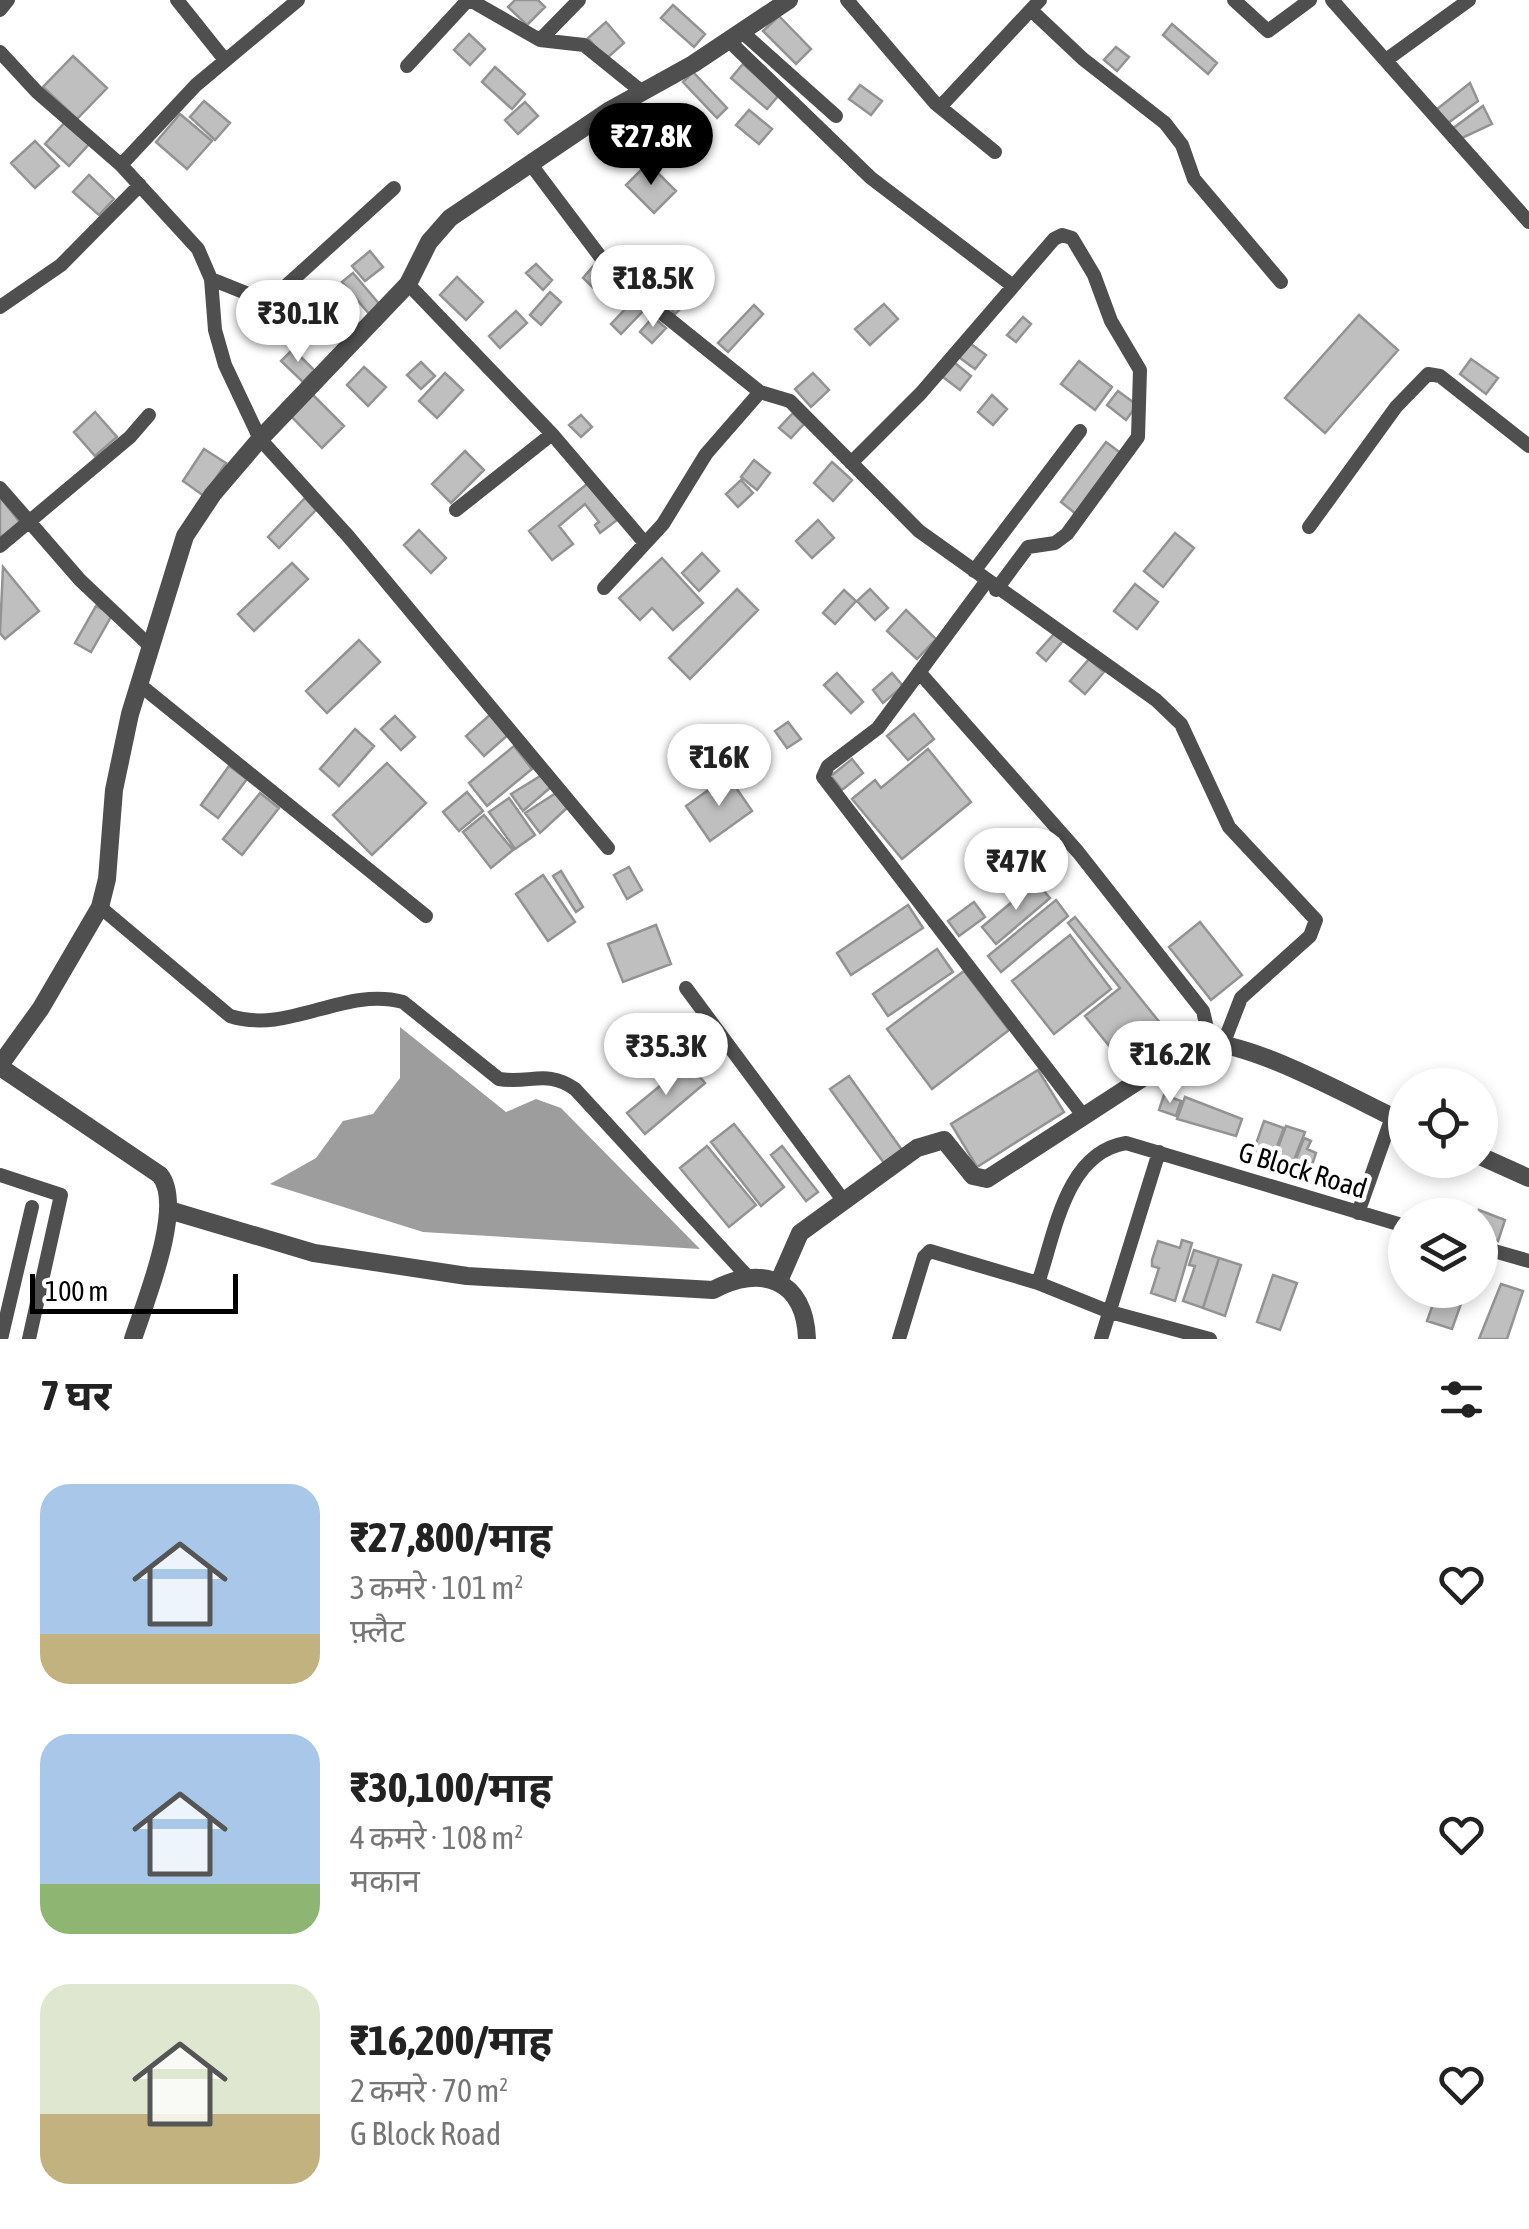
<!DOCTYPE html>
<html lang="hi">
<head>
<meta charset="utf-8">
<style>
	body { margin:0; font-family:"Asap Condensed","Noto Sans Devanagari",sans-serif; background:#f6f6f6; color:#222; height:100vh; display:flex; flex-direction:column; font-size:38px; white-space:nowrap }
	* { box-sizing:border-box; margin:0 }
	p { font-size:32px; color:#767676 }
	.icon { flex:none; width:55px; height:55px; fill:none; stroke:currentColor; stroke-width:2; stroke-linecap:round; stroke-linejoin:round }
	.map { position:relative; height:1339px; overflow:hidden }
	.drawer { display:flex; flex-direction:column; background:#fff; flex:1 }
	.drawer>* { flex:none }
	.buttons { position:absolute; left:1388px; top:1068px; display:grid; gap:20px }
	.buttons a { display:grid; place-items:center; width:110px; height:110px; border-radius:50%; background:#fff; box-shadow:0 5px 15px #0003; font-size:50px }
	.scale { position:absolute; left:30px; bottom:25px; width:208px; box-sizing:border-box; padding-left:10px; border:5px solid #000; border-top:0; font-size:28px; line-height:35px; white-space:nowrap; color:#000; -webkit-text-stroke:8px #fff; paint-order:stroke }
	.price { position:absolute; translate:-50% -85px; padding:0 22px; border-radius:35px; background:#fff; color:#222; font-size:32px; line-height:65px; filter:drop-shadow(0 2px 5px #0008) }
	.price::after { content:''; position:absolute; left:50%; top:60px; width:30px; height:22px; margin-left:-15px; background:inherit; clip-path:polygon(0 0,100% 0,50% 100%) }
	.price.selected { background:#000; color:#fff }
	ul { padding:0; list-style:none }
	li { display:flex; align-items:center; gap:30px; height:250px; padding:0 40px }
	li span { display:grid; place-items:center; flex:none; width:280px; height:200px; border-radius:30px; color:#555 }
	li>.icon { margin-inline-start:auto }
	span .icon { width:120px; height:120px; fill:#fffc; stroke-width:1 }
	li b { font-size:42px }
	h2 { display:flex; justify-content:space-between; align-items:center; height:120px; padding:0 40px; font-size:42px }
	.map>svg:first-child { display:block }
</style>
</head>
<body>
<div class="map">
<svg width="1529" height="1339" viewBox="0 0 1529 1339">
	<rect width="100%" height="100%" fill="#fff"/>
	<!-- water -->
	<path fill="#9d9d9d" d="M 400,1027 L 506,1112 L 536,1099 L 561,1108 L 700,1249 L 423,1232 L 270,1184 L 316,1158 L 343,1121 L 373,1114 L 400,1078 Z"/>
	<!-- building -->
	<path fill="#bfbfbf" stroke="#939393" stroke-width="2.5" d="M 515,0 L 538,0 L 545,7 L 527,25 L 508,7 Z
		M 673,5 L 705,34 L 694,47 L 661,18 Z
		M 779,16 L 811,49 L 796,64 L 763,31 Z
		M 606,22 L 624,43 L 606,59 L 588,38 Z
		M 1172,24 L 1217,63 L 1208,74 L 1163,35 Z
		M 469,34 L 485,49 L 470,65 L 454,50 Z
		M 1116,47 L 1129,57 L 1117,71 L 1104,60 Z
		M 73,56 L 107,88 L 77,119 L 43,87 Z
		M 743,64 L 779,95 L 767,109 L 731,78 Z
		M 495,67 L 525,94 L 512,109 L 482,82 Z
		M 693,72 L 727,108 L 717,118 L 683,82 Z
		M 1470,83 L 1478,101 L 1448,123 L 1436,110 Z
		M 860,85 L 882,101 L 871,115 L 849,99 Z
		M 204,101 L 230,123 L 215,140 L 190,117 Z
		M 525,102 L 538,116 L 518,134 L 505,120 Z
		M 1483,106 L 1492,124 L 1460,139 L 1452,129 Z
		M 749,110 L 772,129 L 759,144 L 736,125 Z
		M 180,114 L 212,141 L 187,169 L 156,142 Z
		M 67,120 L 91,142 L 69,166 L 45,144 Z
		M 35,141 L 59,166 L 35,188 L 11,163 Z
		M 648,163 L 676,191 L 654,213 L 626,185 Z
		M 89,175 L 114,199 L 99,215 L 73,192 Z
		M 370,251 L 383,267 L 365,281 L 352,266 Z
		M 536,264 L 552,280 L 543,290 L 526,273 Z
		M 595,264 L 619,286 L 606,300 L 583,278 Z
		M 353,273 L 381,306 L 370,315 L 342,282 Z
		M 457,277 L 483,302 L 466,320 L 440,295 Z
		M 681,287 L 691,299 L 675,314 L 665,302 Z
		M 550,292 L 561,302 L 541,325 L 530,315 Z
		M 633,301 L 643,311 L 621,334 L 611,324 Z
		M 884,304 L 898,319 L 870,345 L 855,329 Z
		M 754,305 L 763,314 L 728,352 L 718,343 Z
		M 516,311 L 527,323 L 500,348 L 489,336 Z
		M 1359,315 L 1398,350 L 1325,433 L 1285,398 Z
		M 653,317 L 666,328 L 652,343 L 640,332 Z
		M 1023,317 L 1031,324 L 1016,342 L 1007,335 Z
		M 967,341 L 986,355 L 975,369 L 956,355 Z
		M 293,349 L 314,370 L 303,382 L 281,361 Z
		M 1471,359 L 1498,378 L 1486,394 L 1460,374 Z
		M 1079,361 L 1112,387 L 1095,410 L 1061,384 Z
		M 421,362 L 435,376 L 421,389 L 407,375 Z
		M 955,363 L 971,376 L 960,390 L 943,377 Z
		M 364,367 L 386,387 L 368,406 L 347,385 Z
		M 445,373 L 463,390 L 437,418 L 419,401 Z
		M 813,373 L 829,390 L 811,407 L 795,389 Z
		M 1118,391 L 1137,405 L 1126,420 L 1107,405 Z
		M 311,393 L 344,426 L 322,448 L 289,414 Z
		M 992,395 L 1007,409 L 993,425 L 978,412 Z
		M 95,412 L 117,437 L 95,456 L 74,432 Z
		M 793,413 L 804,424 L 791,438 L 779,428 Z
		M 581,415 L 592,427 L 581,437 L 569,425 Z
		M 1106,442 L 1122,454 L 1076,514 L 1061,502 Z
		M 204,449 L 226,463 L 204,496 L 183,481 Z
		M 465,451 L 484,470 L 451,503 L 432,484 Z
		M 754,460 L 770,473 L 757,490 L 741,477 Z
		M 832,462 L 852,480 L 833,501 L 814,483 Z
		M 741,480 L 753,493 L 738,507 L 726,494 Z
		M 587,484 L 617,520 L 600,533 L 595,525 L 599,522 L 585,504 L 559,526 L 573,544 L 552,560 L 529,531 Z
		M 0,497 L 22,525 L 0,543 Z
		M 305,498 L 316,510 L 279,548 L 268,537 Z
		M 818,520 L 834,538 L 812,558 L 796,541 Z
		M 419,530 L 446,558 L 431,573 L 404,545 Z
		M 1175,533 L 1194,548 L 1163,587 L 1144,571 Z
		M 702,553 L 719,571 L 699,591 L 682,573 Z
		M 662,558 L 703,603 L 673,630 L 652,608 L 640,620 L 619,598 Z
		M 292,563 L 308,579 L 254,631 L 238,614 Z
		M 3,567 L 39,611 L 5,639 L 0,633 Z
		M 1135,584 L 1158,602 L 1137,629 L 1114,611 Z
		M 737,589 L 758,610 L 690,679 L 669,658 Z
		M 870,589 L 888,608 L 875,620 L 857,601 Z
		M 844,590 L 856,601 L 835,624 L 823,613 Z
		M 96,606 L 112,615 L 91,652 L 75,643 Z
		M 906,610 L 936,639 L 917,659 L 887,631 Z
		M 1054,634 L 1063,641 L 1046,661 L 1037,653 Z
		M 359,640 L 380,662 L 327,713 L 306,691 Z
		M 1089,659 L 1104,672 L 1085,694 L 1070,681 Z
		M 837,673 L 863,702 L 851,713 L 824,685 Z
		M 892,673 L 903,686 L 883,703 L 873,690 Z
		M 491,714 L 509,734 L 484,756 L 466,736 Z
		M 914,714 L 934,739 L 908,760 L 887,736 Z
		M 395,716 L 415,737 L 401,750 L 381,729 Z
		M 788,722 L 801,739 L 787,748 L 775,731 Z
		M 355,729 L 374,746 L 339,786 L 320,769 Z
		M 514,746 L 532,769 L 487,806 L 469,783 Z
		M 928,749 L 971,802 L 902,859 L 852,799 L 875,780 L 881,788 Z
		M 852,759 L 863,773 L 842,790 L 831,776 Z
		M 387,763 L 426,803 L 372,855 L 333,815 Z
		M 229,766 L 247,779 L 218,818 L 201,805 Z
		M 542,775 L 551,787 L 523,811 L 511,794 Z
		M 728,776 L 752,811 L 710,841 L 686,806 Z
		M 467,792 L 483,811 L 459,831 L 443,812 Z
		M 260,793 L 279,808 L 242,855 L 223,839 Z
		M 556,793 L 567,808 L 540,833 L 525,813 Z
		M 509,798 L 535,835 L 515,849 L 489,812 Z
		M 484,815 L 513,850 L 491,868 L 463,832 Z
		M 629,867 L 642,890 L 627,899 L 614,875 Z
		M 561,871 L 583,907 L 576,912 L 553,876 Z
		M 543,875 L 575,922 L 548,941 L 516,894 Z
		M 1036,882 L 1050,898 L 996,944 L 982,927 Z
		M 1056,900 L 1068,916 L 1001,972 L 988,956 Z
		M 974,902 L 985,917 L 959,936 L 948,921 Z
		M 908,905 L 923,928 L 851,975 L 837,953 Z
		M 1075,917 L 1173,1039 L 1131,1073 L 1085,1016 L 1120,988 L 1068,923 Z
		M 1200,922 L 1242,975 L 1211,1000 L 1169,947 Z
		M 656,925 L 671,964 L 623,982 L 608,944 Z
		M 1070,935 L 1111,989 L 1054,1034 L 1012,981 Z
		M 937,949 L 953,972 L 888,1016 L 873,994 Z
		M 964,971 L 1009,1030 L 932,1089 L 887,1029 Z
		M 688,1063 L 705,1083 L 645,1134 L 627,1113 Z
		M 1038,1070 L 1064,1112 L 977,1167 L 951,1124 Z
		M 849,1076 L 902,1150 L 884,1163 L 830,1089 Z
		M 1164,1095 L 1181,1101 L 1176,1116 L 1159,1110 Z
		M 1185,1097 L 1242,1119 L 1236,1136 L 1177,1119 Z
		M 1264,1121 L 1284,1128 L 1270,1165 L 1251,1158 Z
		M 734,1124 L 784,1187 L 761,1206 L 711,1142 Z
		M 1286,1126 L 1305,1132 L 1291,1168 L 1273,1161 Z
		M 1304,1138 L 1311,1141 L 1307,1149 L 1316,1153 L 1312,1165 L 1296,1159 Z
		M 707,1146 L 756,1205 L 729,1227 L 680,1168 Z
		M 782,1146 L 818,1192 L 806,1201 L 771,1155 Z
		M 1479,1210 L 1505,1220 L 1498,1241 L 1480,1234 Z
		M 1182,1240 L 1192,1243 L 1175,1301 L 1151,1293 L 1159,1268 L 1152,1266 L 1152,1260 L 1158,1241 L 1180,1248 Z
		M 1194,1250 L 1219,1258 L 1203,1308 L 1183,1301 L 1195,1266 L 1189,1265 Z
		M 1219,1258 L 1241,1265 L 1225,1316 L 1203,1308 Z
		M 1273,1275 L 1297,1283 L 1280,1330 L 1257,1322 Z
		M 1501,1284 L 1523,1291 L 1507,1339 L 1479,1339 Z
		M 1438,1290 L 1466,1290 L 1452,1329 L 1427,1321 Z"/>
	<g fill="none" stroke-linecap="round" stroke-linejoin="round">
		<!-- minor -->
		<path stroke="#4f4f4f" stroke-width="14" d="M 177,0 L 225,60
			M 470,0 L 540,40 L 584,45 L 641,91
			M 847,0 L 935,103 L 995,152
			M 1234,0 L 1268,31 L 1310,0
			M 1332,0 L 1529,222
			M 0,10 L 8,0
			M 1031,10 L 1083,59 L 1165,123 L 1182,145 L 1194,179 L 1281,282
			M 742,32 L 836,116
			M 540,40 L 579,0
			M 729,41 L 871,178 L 1013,286
			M 0,52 L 37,92 L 121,165 L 198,249 L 211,279 L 215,330 L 225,365 L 260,439 L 348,536 L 608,848
			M 1386,60 L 1469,0
			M 407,66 L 468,0
			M 940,107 L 1040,0
			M 121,165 L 196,85 L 298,0
			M 532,166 L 602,259 L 633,290 L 760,392 L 790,401 L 919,531 L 1156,700 L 1181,724 L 1229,827 L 1316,920 L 1310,936 L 1241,998 L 1224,1042
			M 211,279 L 256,297 L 276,295 L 394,188
			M 408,284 L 552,434 L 644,542
			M 0,307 L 61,265 L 140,185
			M 851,463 L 921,393 L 1054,239 L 1062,235 L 1072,238 L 1094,275 L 1111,321 L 1140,370 L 1138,437 L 1067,534 L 1055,543 L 1028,547 L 996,590
			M 0,488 L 80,580 L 151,647
			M 456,510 L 552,434
			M 1309,527 L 1396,407 L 1428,374 L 1440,376 L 1529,446
			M 0,546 L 130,437 L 149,415
			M 974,571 L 1080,431
			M 986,582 L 878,728 L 828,766 L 823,777 L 1082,1114
			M 604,588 L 663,524 L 706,454 L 760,392
			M 919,672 L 1078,852 L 1203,1011 L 1210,1041
			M 140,685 L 426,916
			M 100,907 L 230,1016 C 289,1035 344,986 403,1002 L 499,1079 C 530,1084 547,1069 575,1089 L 747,1276
			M 686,988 L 843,1200
			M 0,1175 L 61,1195 L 29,1339
			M 1358,1213 L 1392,1117
			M 1480,1247 L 1529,1261
			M 1038,1283 C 1055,1234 1065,1153 1126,1143 L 1405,1226
			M 1,1339 L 32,1207
			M 899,1339 L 924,1257 L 930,1251 L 1038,1283 L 1110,1312 L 1210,1339
			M 1101,1339 L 1159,1152"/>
		<!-- tertiary -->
		<path stroke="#4f4f4f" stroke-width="18" d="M 0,1065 L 41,1008 L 100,907 L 107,879 L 114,790 L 130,714 L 185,536 L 213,494 L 260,439 L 408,284 L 429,242 L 450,218 L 610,110 L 693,64 L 789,0
			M 0,1067 L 160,1175 C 185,1206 145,1302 133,1339
			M 1480,1156 L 1529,1178
			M 169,1210 L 314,1253 L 467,1276 L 713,1290 C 761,1264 805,1279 807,1339
			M 779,1281 L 800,1233 L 917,1148 L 944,1140 L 973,1176 L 987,1179 L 1195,1044 C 1241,1034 1357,1101 1405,1123"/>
	</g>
	<g text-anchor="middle" stroke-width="9" stroke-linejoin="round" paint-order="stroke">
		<!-- street labels -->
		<g font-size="28" fill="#000" stroke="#fff">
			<text transform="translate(1303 1170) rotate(17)" y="10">G Block Road</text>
		</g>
	</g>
</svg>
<div class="buttons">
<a><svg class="icon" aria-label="locate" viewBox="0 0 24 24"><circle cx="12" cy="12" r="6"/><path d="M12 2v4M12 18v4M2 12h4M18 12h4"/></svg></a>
<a><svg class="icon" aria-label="layers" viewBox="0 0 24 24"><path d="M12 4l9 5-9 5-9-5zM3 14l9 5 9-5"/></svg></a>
</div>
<div class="scale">100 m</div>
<b class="price selected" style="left:651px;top:188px">₹27.8K</b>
<b class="price" style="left:653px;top:330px">₹18.5K</b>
<b class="price" style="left:298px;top:365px">₹30.1K</b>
<b class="price" style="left:719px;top:809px">₹16K</b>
<b class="price" style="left:1016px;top:913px">₹47K</b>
<b class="price" style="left:666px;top:1098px">₹35.3K</b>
<b class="price" style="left:1170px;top:1106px">₹16.2K</b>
</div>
<section class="drawer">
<h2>7 घर<svg class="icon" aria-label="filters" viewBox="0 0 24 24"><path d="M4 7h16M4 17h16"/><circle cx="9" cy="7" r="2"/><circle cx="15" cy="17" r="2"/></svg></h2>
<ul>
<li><span style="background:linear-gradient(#a9c7e8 75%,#c2b280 0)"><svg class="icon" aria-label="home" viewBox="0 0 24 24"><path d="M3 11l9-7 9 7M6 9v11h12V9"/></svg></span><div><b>₹27,800/माह</b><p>3 कमरे · 101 m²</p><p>फ़्लैट</p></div><svg class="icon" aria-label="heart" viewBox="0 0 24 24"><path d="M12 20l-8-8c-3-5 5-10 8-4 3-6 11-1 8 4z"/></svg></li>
<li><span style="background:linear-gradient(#a9c7e8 75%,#8fb573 0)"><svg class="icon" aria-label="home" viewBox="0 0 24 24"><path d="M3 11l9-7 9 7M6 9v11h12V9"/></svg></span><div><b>₹30,100/माह</b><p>4 कमरे · 108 m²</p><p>मकान</p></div><svg class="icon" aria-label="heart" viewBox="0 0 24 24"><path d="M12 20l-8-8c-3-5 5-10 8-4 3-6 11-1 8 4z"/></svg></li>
<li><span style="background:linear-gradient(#dfe7d0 65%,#c2b280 0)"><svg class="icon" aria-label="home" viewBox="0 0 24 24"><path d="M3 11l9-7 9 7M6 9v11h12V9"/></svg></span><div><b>₹16,200/माह</b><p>2 कमरे · 70 m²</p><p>G Block Road</p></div><svg class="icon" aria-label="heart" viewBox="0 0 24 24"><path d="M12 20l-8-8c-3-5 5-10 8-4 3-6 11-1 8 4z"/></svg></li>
</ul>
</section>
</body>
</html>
